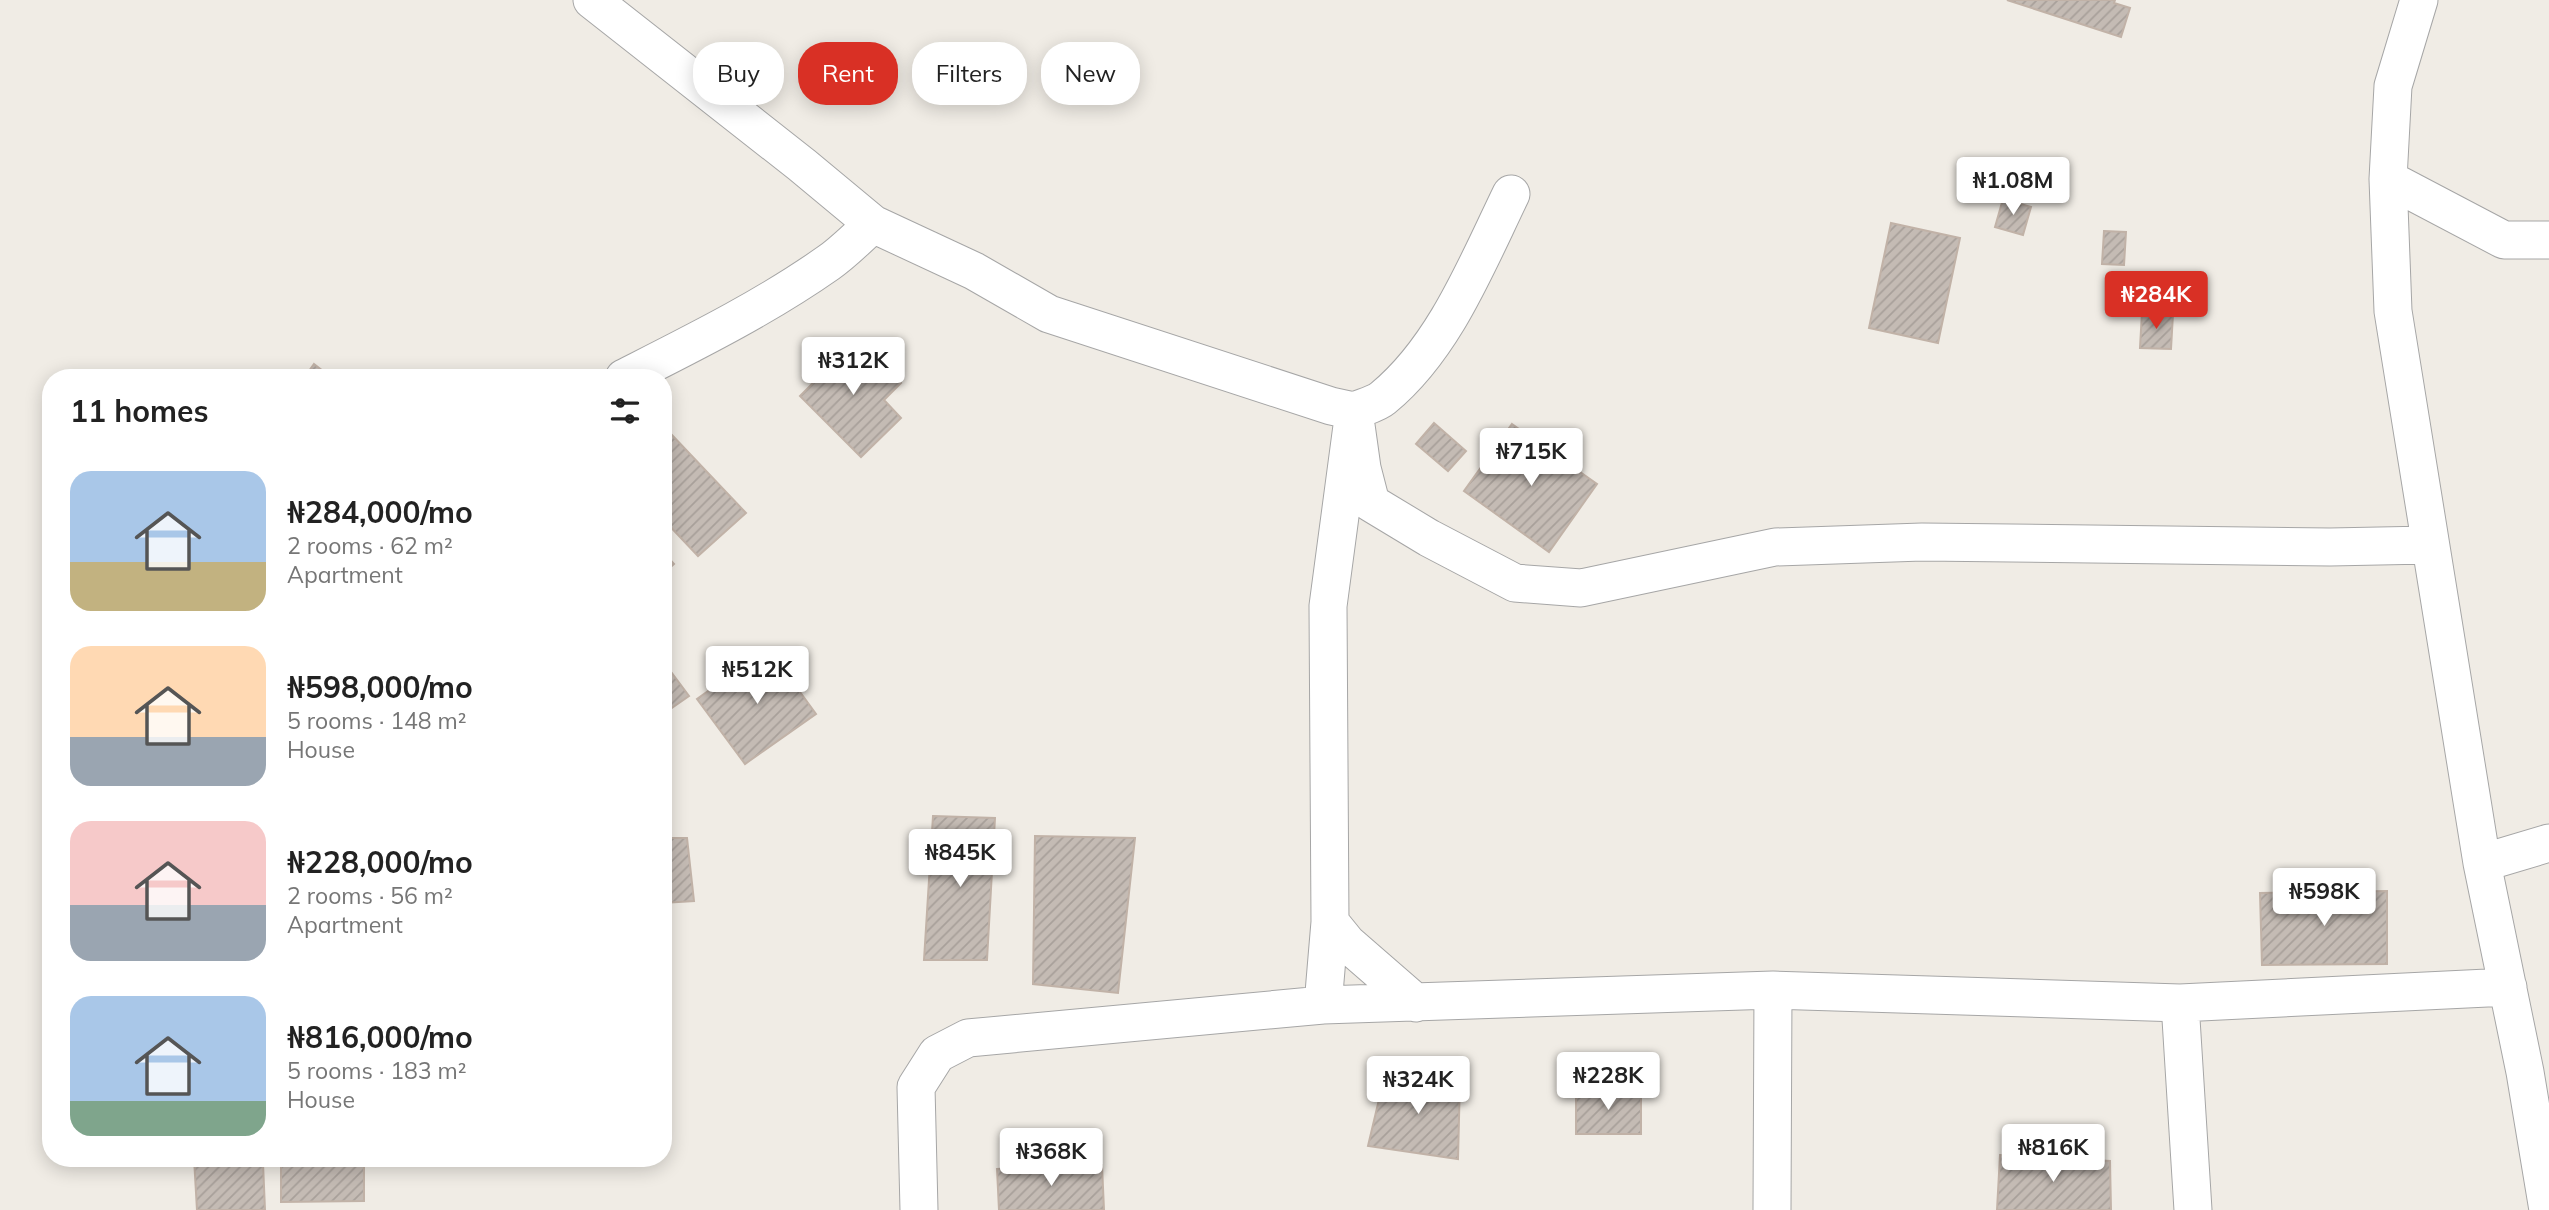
<!DOCTYPE html>
<html lang="en">
<head>
<meta charset="utf-8">
<style>
	body { margin:0; font-family:Mulish,sans-serif; background:#f6f6f6; color:#222; height:100vh; display:flex; flex-direction:column; font-size:26px; white-space:nowrap }
	* { box-sizing:border-box; margin:0 }
	p { font-size:23px; color:#767676 }
	.icon { flex:none; width:38px; height:38px; fill:none; stroke:currentColor; stroke-width:2; stroke-linecap:round; stroke-linejoin:round }
	.map { position:relative; flex:1; overflow:hidden }
	.side { position:absolute; left:42px; top:369px; width:630px; height:798px; display:flex; flex-direction:column; background:#fff; border-radius:28px; box-shadow:0 4px 18px #0003 }
	.side>* { flex:none }
	.hud { position:absolute; left:693px; top:42px; width:665px; height:63px; display:flex; gap:14px }
	.price { position:absolute; translate:-50% -60px; padding:0 16px; border-radius:7px; background:#fff; color:#222; font-size:23px; line-height:46px; filter:drop-shadow(0 2px 4px #0008) }
	.price::after { content:''; position:absolute; left:50%; top:42px; width:21px; height:16px; margin-left:-10px; background:inherit; clip-path:polygon(0 0,100% 0,50% 100%) }
	.price.active { background:#d93025; color:#fff }
	ul { padding:0; list-style:none }
	li { display:flex; align-items:center; gap:21px; height:175px; padding:0 28px }
	li span { display:grid; place-items:center; flex:none; width:196px; height:140px; border-radius:21px; color:#555 }
	li>.icon { margin-inline-start:auto }
	span .icon { width:84px; height:84px; fill:#fffc; stroke-width:1 }
	li b { font-size:30px }
	h2 { display:flex; justify-content:space-between; align-items:center; height:84px; padding:0 28px; font-size:30px }
	.chip { padding:0 24px; border-radius:28px; background:#fff; box-shadow:0 4px 18px #0003; font-size:24px; line-height:63px }
	.chip.active { background:#d93025; color:#fff }
	.map>svg:first-child { display:block }
</style>
</head>
<body>
<div class="map">
<svg width="2549" height="1210" viewBox="0 0 2549 1210">
	<defs>
		<pattern id="building-hatch" width="6" height="6" patternUnits="userSpaceOnUse" patternTransform="scale(1.75)"><rect width="6" height="6" fill="#c4bbb4"/><path d="M-1 1l2-2M0 6l6-6M5 7l2-2" fill="none" stroke="#a8a09a"/></pattern>
	</defs>
	<rect width="100%" height="100%" fill="#f0ece5"/>
	<!-- building -->
	<path fill="url(#building-hatch)" stroke="#c1b2a7" stroke-width="2" d="M 2007,0 L 2115,0 L 2114,3 L 2130,8 L 2121,37 Z
		M 2003,199 L 2031,207 L 2023,235 L 1995,227 Z
		M 1891,223 L 1960,238 L 1938,343 L 1869,328 Z
		M 2104,231 L 2126,232 L 2124,265 L 2102,264 Z
		M 2142,312 L 2173,314 L 2171,349 L 2140,348 Z
		M 828,344 L 846,362 L 863,345 L 901,383 L 884,400 L 901,418 L 861,457 L 800,396 L 821,375 L 809,362 Z
		M 314,364 L 332,378 L 304,378 Z
		M 1434,423 L 1466,451 L 1448,471 L 1416,444 Z
		M 1512,424 L 1597,484 L 1549,552 L 1464,491 Z
		M 671,434 L 746,513 L 698,556 L 663,519 L 663,441 Z
		M 663,552 L 674,564 L 663,574 Z
		M 768,648 L 816,714 L 745,764 L 697,699 Z
		M 663,661 L 689,696 L 663,714 Z
		M 933,816 L 995,818 L 987,960 L 924,960 Z
		M 1035,836 L 1135,838 L 1118,993 L 1033,984 Z
		M 663,838 L 687,838 L 694,901 L 663,903 Z
		M 2387,891 L 2387,964 L 2262,965 L 2260,893 Z
		M 1385,1074 L 1460,1079 L 1458,1159 L 1368,1146 Z
		M 1576,1091 L 1641,1091 L 1641,1134 L 1576,1134 Z
		M 2000,1155 L 2110,1161 L 2111,1210 L 1997,1210 Z
		M 194,1158 L 271,1158 L 272,1163 L 263,1163 L 265,1210 L 197,1210 Z
		M 281,1158 L 364,1158 L 364,1201 L 281,1202 Z
		M 1102,1165 L 1104,1210 L 999,1210 L 997,1169 Z"/>
	<g fill="none" stroke-linecap="round" stroke-linejoin="round">
		<defs>
			<path id="minor" d="M 592,0 L 802,165 L 873,224 L 974,271 L 1049,314 L 1331,406 L 1354,411 L 1362,468 L 1371,503 L 1429,538 L 1515,583 L 1581,588 L 1775,547 L 1922,542 L 2330,547 L 2429,545
				M 2419,0 L 2393,86 L 2388,179 L 2393,311 L 2482,863 L 2525,1072 L 2548,1210
				M 2388,179 L 2504,240 L 2549,240
				M 1511,194 C 1477,264 1444,348 1383,398 C 1376,404 1363,407 1354,411 L 1328,606 L 1330,922 L 1323,1005 L 1773,990 L 2180,1003 L 2508,987
				M 624,378 C 693,343 764,308 828,263 C 844,252 858,237 873,224
				M 2482,863 L 2549,843
				M 1330,922 L 1347,943 L 1416,1003
				M 2180,1003 L 2193,1210
				M 919,1210 L 916,1087 L 937,1054 L 968,1038 L 1323,1005
				M 1772,1210 L 1773,990"/>
		</defs>
		<!-- minor casing -->
		<use href="#minor" stroke="#a6a6a6" stroke-width="39"/>
		<!-- minor -->
		<use href="#minor" stroke="#fff" stroke-width="37"/>
	</g>
</svg>
<b class="price" style="left:2013px;top:217px">₦1.08M</b>
<b class="price active" style="left:2156px;top:331px">₦284K</b>
<b class="price" style="left:853px;top:397px">₦312K</b>
<b class="price" style="left:1531px;top:488px">₦715K</b>
<b class="price" style="left:757px;top:706px">₦512K</b>
<b class="price" style="left:960px;top:889px">₦845K</b>
<b class="price" style="left:2324px;top:928px">₦598K</b>
<b class="price" style="left:1608px;top:1112px">₦228K</b>
<b class="price" style="left:1418px;top:1116px">₦324K</b>
<b class="price" style="left:2053px;top:1184px">₦816K</b>
<b class="price" style="left:1051px;top:1188px">₦368K</b>
<div class="hud">
<a class="chip">Buy</a>
<a class="chip active">Rent</a>
<a class="chip">Filters</a>
<a class="chip">New</a>
</div>
<section class="side">
<h2>11 homes<svg class="icon" aria-label="filters" viewBox="0 0 24 24"><path d="M4 7h16M4 17h16"/><circle cx="9" cy="7" r="2"/><circle cx="15" cy="17" r="2"/></svg></h2>
<ul>
<li><span style="background:linear-gradient(#a9c7e8 65%,#c2b280 0)"><svg class="icon" aria-label="home" viewBox="0 0 24 24"><path d="M3 11l9-7 9 7M6 9v11h12V9"/></svg></span><div><b>₦284,000/mo</b><p>2 rooms · 62 m²</p><p>Apartment</p></div></li>
<li><span style="background:linear-gradient(#ffd9b3 65%,#9aa5b1 0)"><svg class="icon" aria-label="home" viewBox="0 0 24 24"><path d="M3 11l9-7 9 7M6 9v11h12V9"/></svg></span><div><b>₦598,000/mo</b><p>5 rooms · 148 m²</p><p>House</p></div></li>
<li><span style="background:linear-gradient(#f6c9c9 60%,#9aa5b1 0)"><svg class="icon" aria-label="home" viewBox="0 0 24 24"><path d="M3 11l9-7 9 7M6 9v11h12V9"/></svg></span><div><b>₦228,000/mo</b><p>2 rooms · 56 m²</p><p>Apartment</p></div></li>
<li><span style="background:linear-gradient(#a9c7e8 75%,#7fa58c 0)"><svg class="icon" aria-label="home" viewBox="0 0 24 24"><path d="M3 11l9-7 9 7M6 9v11h12V9"/></svg></span><div><b>₦816,000/mo</b><p>5 rooms · 183 m²</p><p>House</p></div></li>
</ul>
</section>
</div>
</body>
</html>
